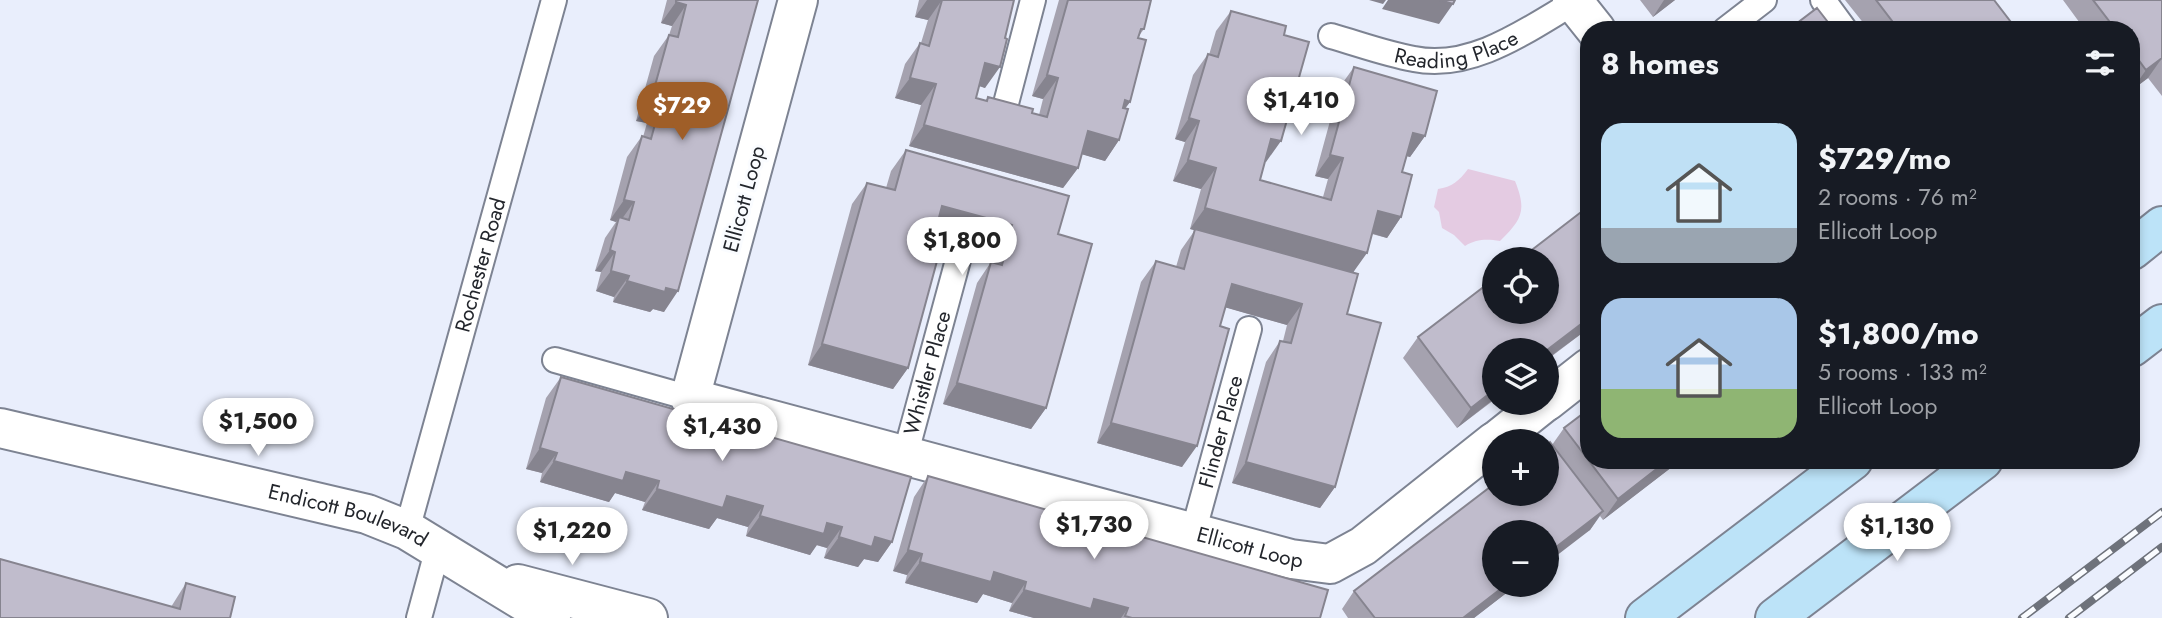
<!DOCTYPE html>
<html lang="en">
<head>
<meta charset="utf-8">
<style>
	body { margin:0; font-family:Jost,sans-serif; background:#20242c; color:#f1f3f6; height:100vh; display:flex; flex-direction:column; font-size:26px; white-space:nowrap }
	* { box-sizing:border-box; margin:0 }
	p { font-size:23px; color:#9ea1a6 }
	.icon { flex:none; width:38px; height:38px; fill:none; stroke:currentColor; stroke-width:2; stroke-linecap:round; stroke-linejoin:round }
	.map { position:relative; flex:1; overflow:hidden }
	.details { position:absolute; left:1580px; top:21px; width:560px; height:448px; display:flex; flex-direction:column; background:#171b24; border-radius:28px; box-shadow:0 4px 10px #0003 }
	.details>* { flex:none }
	.buttons { position:absolute; left:1482px; top:247px; display:grid; gap:14px }
	.buttons a { display:grid; place-items:center; width:77px; height:77px; border-radius:50%; background:#171b24; box-shadow:0 4px 10px #0003; font-size:35px }
	.price { position:absolute; translate:-50% -60px; padding:0 16px; border-radius:24px; background:#fff; color:#222; font-size:23px; line-height:46px; filter:drop-shadow(0 2px 4px #0008) }
	.price::after { content:''; position:absolute; left:50%; top:42px; width:21px; height:16px; margin-left:-10px; background:inherit; clip-path:polygon(0 0,100% 0,50% 100%) }
	.price.current { background:#9f5e28; color:#fff }
	ul { padding:0; list-style:none }
	li { display:flex; align-items:center; gap:21px; height:175px; padding:0 21px }
	li span { display:grid; place-items:center; flex:none; width:196px; height:140px; border-radius:21px; color:#555 }
	li>.icon { margin-inline-start:auto }
	span .icon { width:84px; height:84px; fill:#fffc; stroke-width:1 }
	li b { font-size:30px }
	h2 { display:flex; justify-content:space-between; align-items:center; height:84px; padding:0 21px; font-size:30px }
	.map>svg:first-child { display:block }
</style>
</head>
<body>
<div class="map">
<svg width="2162" height="618" viewBox="0 0 2162 618">
	<rect width="100%" height="100%" fill="#e9eefc"/>
	<!-- green -->
	<path fill="#e4cbe2" d="M 1468,169 L 1515,181 C 1527,211 1522,219 1500,241 C 1486,239 1477,239 1465,246 L 1454,235 L 1442,228 L 1439,212 L 1434,207 L 1438,189 C 1452,187 1459,181 1468,169 Z"/>
	<g fill="none" stroke-linecap="round" stroke-linejoin="round">
		<defs>
			<g id="service">
				<path d="M 1823,0 L 1845,30"/>
				<path d="M 1725,30 L 1764,0"/>
				<path id="s1" d="M 1331,36 C 1359,44 1386,54 1414,59 C 1471,71 1527,30 1573,3"/>
				<path d="M 1004,111 L 1033,0"/>
				<path d="M 555,360 L 690,398"/>
				<path id="s2" d="M 905,456 L 961,249"/>
				<path id="s3" d="M 407,530 L 554,0"/>
				<path id="s4" d="M 1193,533 L 1249,329"/>
				<path d="M 419,618 L 438,548"/>
			</g>
			<g id="minor">
				<path id="s5" d="M 798,0 L 690,398 L 1291,559 L 1330,564 L 1363,546 L 1494,442"/>
				<path d="M 1572,0 L 1596,30"/>
				<path d="M 1547,401 L 1589,368"/>
				<path d="M 1496,441 L 1545,402"/>
			</g>
			<g id="tertiary">
				<path id="s6" d="M 0,428 L 367,514 L 407,530 L 551,618"/>
				<path d="M 518,584 L 648,618"/>
			</g>
			<path id="secondary" d="M 2132,250 L 2162,226
				M 2132,347 L 2162,324
				M 1645,618 L 1853,460
				M 1775,618 L 1983,460"/>
		</defs>
		<!-- service casing -->
		<use href="#service" stroke="#7d8392" stroke-width="28"/>
		<!-- minor casing -->
		<use href="#minor" stroke="#7d8392" stroke-width="42"/>
		<!-- tertiary casing -->
		<use href="#tertiary" stroke="#7d8392" stroke-width="42"/>
		<!-- secondary casing -->
		<use href="#secondary" stroke="#7d8392" stroke-width="42"/>
		<!-- service -->
		<use href="#service" stroke="#fff" stroke-width="24"/>
		<!-- minor -->
		<use href="#minor" stroke="#fff" stroke-width="38"/>
		<!-- tertiary -->
		<use href="#tertiary" stroke="#fff" stroke-width="38"/>
		<!-- secondary -->
		<use href="#secondary" stroke="#bce3f8" stroke-width="38"/>
		<defs>
			<path id="rail" d="M 2022,618 L 2162,512
				M 2069,618 L 2162,547"/>
		</defs>
		<!-- rail casing -->
		<use href="#rail" stroke="#6e727b" stroke-width="8"/>
		<!-- rail -->
		<use href="#rail" stroke="#fafcff" stroke-width="5" stroke-dasharray="16" stroke-linecap="butt"/>
	</g>
	<!-- wall -->
	<path fill="#a5a2af" d="M 667,0 L 758,0 L 664,312 L 653,309 L 650,312 L 613,302 L 614,297 L 596,291 L 601,272 L 595,271 L 605,238 L 616,222 L 610,220 L 627,157 L 642,136 L 643,137 L 647,123 L 636,121 L 654,56 L 669,35 L 672,26 L 661,23 Z
		M 919,0 L 1014,0 L 985,88 L 979,86 L 976,98 L 986,101 L 988,97 L 1039,115 L 1043,99 L 1032,96 L 1059,0 L 1151,0 L 1144,29 L 1138,37 L 1130,102 L 1125,108 L 1119,140 L 1105,161 L 1082,154 L 1078,168 L 1063,188 L 909,146 L 921,105 L 895,98 L 905,64 L 920,43 L 921,43 L 928,20 L 915,17 Z
		M 1640,0 L 1675,0 L 1653,17 Z
		M 1845,0 L 1994,0 L 2017,30 L 1869,30 Z
		M 2063,0 L 2162,0 L 2162,96 L 2148,78 L 2132,90 L 2132,30 L 2085,30 Z
		M 1231,11 L 1284,35 L 1266,162 L 1265,162 L 1260,180 L 1323,197 L 1328,179 L 1315,176 L 1339,88 L 1354,67 L 1425,136 L 1410,157 L 1407,156 L 1402,172 L 1401,217 L 1387,238 L 1372,234 L 1353,273 L 1347,314 L 1335,487 L 1320,508 L 1232,483 L 1266,362 L 1280,341 L 1283,341 L 1287,325 L 1225,307 L 1182,467 L 1097,443 L 1141,282 L 1156,261 L 1176,267 L 1181,250 L 1195,230 L 1190,229 L 1201,189 L 1173,181 L 1185,142 L 1175,139 L 1193,75 L 1208,54 L 1209,55 L 1216,31 Z
		M 906,150 L 1058,234 L 1046,408 L 1031,429 L 943,404 L 977,283 L 991,262 L 993,263 L 998,246 L 936,229 L 931,248 L 908,368 L 893,389 L 808,365 L 852,204 L 867,183 L 886,188 L 891,171 Z
		M 1589,206 L 1589,328 L 1457,428 L 1403,358 L 1418,337 Z
		M 561,377 L 892,542 L 878,562 L 864,559 L 858,567 L 824,558 L 827,548 L 816,545 L 810,555 L 746,536 L 748,527 L 717,518 L 709,529 L 642,510 L 645,502 L 615,493 L 609,502 L 540,482 L 542,473 L 526,469 L 546,398 Z
		M 1564,428 L 1681,460 L 1603,520 L 1600,516 L 1590,530 L 1494,584 L 1518,584 L 1474,618 L 1348,618 L 1342,609 L 1354,591 L 1552,445 Z
		M 928,476 L 1320,618 L 1034,618 L 1009,611 L 1012,603 L 983,594 L 977,603 L 905,583 L 907,575 L 893,571 L 914,497 Z
		M 186,583 L 230,618 L 0,618 L 171,607 Z"/>
	<!-- shaded-wall -->
	<path fill="#86848f" d="M 927,0 L 942,0 L 928,20 L 915,17 Z
		M 1369,0 L 1386,0 L 1383,4 Z
		M 1388,0 L 1440,0 L 1453,4 L 1439,24 L 1382,9 Z
		M 1664,0 L 1675,0 L 1653,17 Z
		M 676,2 L 686,5 L 672,26 L 661,23 Z
		M 2162,58 L 2148,78 L 2132,90 L 2146,70 Z
		M 985,63 L 1000,67 L 985,88 L 971,83 Z
		M 1047,75 L 1058,78 L 1043,99 L 1032,96 Z
		M 910,78 L 936,84 L 921,105 L 895,98 Z
		M 651,100 L 661,102 L 647,123 L 636,121 Z
		M 1125,100 L 1130,102 L 1115,122 Z
		M 1189,118 L 1199,121 L 1185,142 L 1175,139 Z
		M 924,125 L 1078,168 L 1063,188 L 909,146 Z
		M 1088,131 L 1119,140 L 1105,161 L 1074,152 Z
		M 1413,133 L 1425,136 L 1410,157 L 1399,154 Z
		M 1271,139 L 1281,141 L 1266,162 L 1257,159 Z
		M 1330,155 L 1343,158 L 1328,179 L 1315,176 Z
		M 1188,160 L 1216,168 L 1201,189 L 1173,181 Z
		M 624,200 L 634,202 L 619,223 L 619,217 L 616,222 L 610,220 Z
		M 942,206 L 1012,225 L 998,246 L 928,226 Z
		M 1205,208 L 1367,253 L 1352,274 L 1190,229 Z
		M 1378,211 L 1401,217 L 1387,238 L 1364,231 Z
		M 610,250 L 615,252 L 601,272 L 595,271 Z
		M 611,271 L 629,276 L 614,297 L 596,291 Z
		M 627,281 L 666,288 L 678,291 L 664,312 L 653,309 L 650,312 L 613,302 Z
		M 1232,284 L 1302,304 L 1287,325 L 1217,305 Z
		M 1589,318 L 1589,328 L 1547,359 L 1547,350 Z
		M 822,344 L 908,368 L 893,389 L 808,365 Z
		M 957,383 L 1046,408 L 1031,429 L 943,404 Z
		M 1494,390 L 1494,399 L 1457,428 L 1471,408 Z
		M 1111,423 L 1197,446 L 1182,467 L 1097,443 Z
		M 540,448 L 557,453 L 542,473 L 526,469 Z
		M 1668,460 L 1681,460 L 1603,520 L 1618,499 Z
		M 554,461 L 626,472 L 659,481 L 645,502 L 615,493 L 609,502 L 540,482 Z
		M 1246,462 L 1335,487 L 1320,508 L 1232,483 Z
		M 657,489 L 727,496 L 763,506 L 748,527 L 717,518 L 709,529 L 642,510 Z
		M 1603,511 L 1590,530 L 1547,563 L 1547,554 Z
		M 760,516 L 827,523 L 842,527 L 827,548 L 817,545 L 810,555 L 746,536 Z
		M 839,537 L 875,537 L 892,542 L 878,562 L 864,559 L 858,567 L 824,558 Z
		M 908,550 L 922,554 L 907,575 L 893,571 Z
		M 920,562 L 994,572 L 1026,582 L 1012,603 L 983,594 L 977,603 L 905,583 Z
		M 1507,584 L 1518,584 L 1474,618 L 1463,618 Z
		M 1024,590 L 1094,599 L 1128,608 L 1121,618 L 1034,618 L 1009,611 Z"/>
	<!-- building -->
	<path fill="#c0bccc" stroke="#86848f" stroke-width="2" d="M 676,0 L 758,0 L 678,291 L 666,288 L 665,292 L 627,281 L 629,276 L 611,271 L 615,252 L 610,250 L 619,217 L 629,220 L 634,202 L 624,200 L 642,136 L 651,139 L 661,102 L 651,100 L 669,35 L 678,37 L 686,5 L 676,2 Z
		M 942,0 L 1014,0 L 1005,38 L 1007,39 L 1000,67 L 985,63 L 976,98 L 987,101 L 988,97 L 1033,109 L 1032,113 L 1047,117 L 1058,78 L 1047,75 L 1068,0 L 1151,0 L 1144,29 L 1141,29 L 1138,38 L 1146,40 L 1130,102 L 1125,100 L 1123,108 L 1128,109 L 1119,140 L 1088,131 L 1078,168 L 924,125 L 936,84 L 910,78 L 920,43 L 929,46 Z
		M 1440,0 L 1455,0 L 1453,4 Z
		M 1876,0 L 1994,0 L 2017,30 L 1899,30 Z
		M 2093,0 L 2162,0 L 2162,58 L 2146,70 L 2132,51 L 2132,30 L 2116,30 Z
		M 1817,8 L 1834,30 L 1788,30 Z
		M 1231,11 L 1286,26 L 1284,35 L 1309,42 L 1281,141 L 1271,139 L 1260,180 L 1331,200 L 1343,158 L 1330,155 L 1354,67 L 1437,91 L 1425,136 L 1413,133 L 1402,172 L 1412,175 L 1401,217 L 1378,211 L 1367,253 L 1205,208 L 1216,168 L 1188,160 L 1199,121 L 1189,118 L 1208,54 L 1218,57 Z
		M 906,150 L 1069,196 L 1058,234 L 1092,244 L 1046,408 L 957,383 L 991,262 L 1002,265 L 1012,225 L 942,206 L 931,248 L 940,250 L 908,368 L 822,344 L 867,183 L 895,190 Z
		M 1589,206 L 1589,318 L 1547,350 L 1494,350 L 1494,390 L 1471,408 L 1418,337 L 1494,279 L 1494,312 L 1547,312 L 1547,259 L 1520,259 Z
		M 1195,229 L 1358,274 L 1347,314 L 1381,323 L 1335,487 L 1246,462 L 1280,341 L 1291,343 L 1302,304 L 1232,284 L 1220,326 L 1229,329 L 1197,446 L 1111,423 L 1156,261 L 1184,269 Z
		M 561,377 L 911,477 L 892,542 L 875,537 L 872,547 L 839,537 L 842,527 L 827,523 L 824,534 L 760,516 L 763,506 L 727,496 L 723,508 L 657,489 L 659,481 L 626,472 L 623,481 L 554,461 L 557,453 L 540,448 Z
		M 1589,409 L 1589,460 L 1668,460 L 1618,499 L 1564,428 Z
		M 1550,442 L 1603,511 L 1547,554 L 1547,532 L 1494,532 L 1494,584 L 1507,584 L 1463,618 L 1375,618 L 1354,591 L 1494,484 L 1494,494 L 1547,494 L 1547,444 Z
		M 928,476 L 1328,590 L 1320,618 L 1132,618 L 1125,616 L 1128,608 L 1094,599 L 1091,609 L 1024,590 L 1026,582 L 994,572 L 991,582 L 920,562 L 922,554 L 908,550 Z
		M 0,559 L 180,609 L 186,583 L 235,597 L 230,618 L 0,618 Z"/>
	<g text-anchor="middle" stroke-width="6" stroke-linejoin="round" paint-order="stroke">
		<!-- street labels -->
		<g font-size="21" fill="#23262c" stroke="#fafcff">
			<text dy="7" stroke="none"><textPath href="#s1" startOffset="130">Reading Place</textPath></text>
			<text transform="translate(744 199) rotate(-75)" y="7">Ellicott Loop</text>
			<text dy="7" stroke="none"><textPath href="#s3" startOffset="275">Rochester Road</textPath></text>
			<text dy="7" stroke="none"><textPath href="#s2" startOffset="86">Whistler Place</textPath></text>
			<text dy="7" stroke="none"><textPath href="#s4" startOffset="105">Flinder Place</textPath></text>
			<text dy="7" stroke="none"><textPath href="#s6" startOffset="359">Endicott Boulevard</textPath></text>
			<text dy="7" stroke="none"><textPath href="#s5" startOffset="992">Ellicott Loop</textPath></text>
		</g>
	</g>
</svg>
<div class="buttons">
<a><svg class="icon" aria-label="locate" viewBox="0 0 24 24"><circle cx="12" cy="12" r="6"/><path d="M12 2v4M12 18v4M2 12h4M18 12h4"/></svg></a>
<a><svg class="icon" aria-label="layers" viewBox="0 0 24 24"><path d="M12 4l9 5-9 5-9-5zM3 14l9 5 9-5"/></svg></a>
<a>+</a>
<a>−</a>
</div>
<b class="price" style="left:1301px;top:137px">$1,410</b>
<b class="price current" style="left:682px;top:142px">$729</b>
<b class="price" style="left:962px;top:277px">$1,800</b>
<b class="price" style="left:258px;top:458px">$1,500</b>
<b class="price" style="left:722px;top:463px">$1,430</b>
<b class="price" style="left:1094px;top:561px">$1,730</b>
<b class="price" style="left:1897px;top:563px">$1,130</b>
<b class="price" style="left:572px;top:567px">$1,220</b>
<section class="details">
<h2>8 homes<svg class="icon" aria-label="filters" viewBox="0 0 24 24"><path d="M4 7h16M4 17h16"/><circle cx="9" cy="7" r="2"/><circle cx="15" cy="17" r="2"/></svg></h2>
<ul>
<li><span style="background:linear-gradient(#bfe0f5 75%,#9aa5b1 0)"><svg class="icon" aria-label="home" viewBox="0 0 24 24"><path d="M3 11l9-7 9 7M6 9v11h12V9"/></svg></span><div><b>$729/mo</b><p>2 rooms · 76 m²</p><p>Ellicott Loop</p></div></li>
<li><span style="background:linear-gradient(#a9c7e8 65%,#8fb573 0)"><svg class="icon" aria-label="home" viewBox="0 0 24 24"><path d="M3 11l9-7 9 7M6 9v11h12V9"/></svg></span><div><b>$1,800/mo</b><p>5 rooms · 133 m²</p><p>Ellicott Loop</p></div></li>
</ul>
</section>
</div>
</body>
</html>
